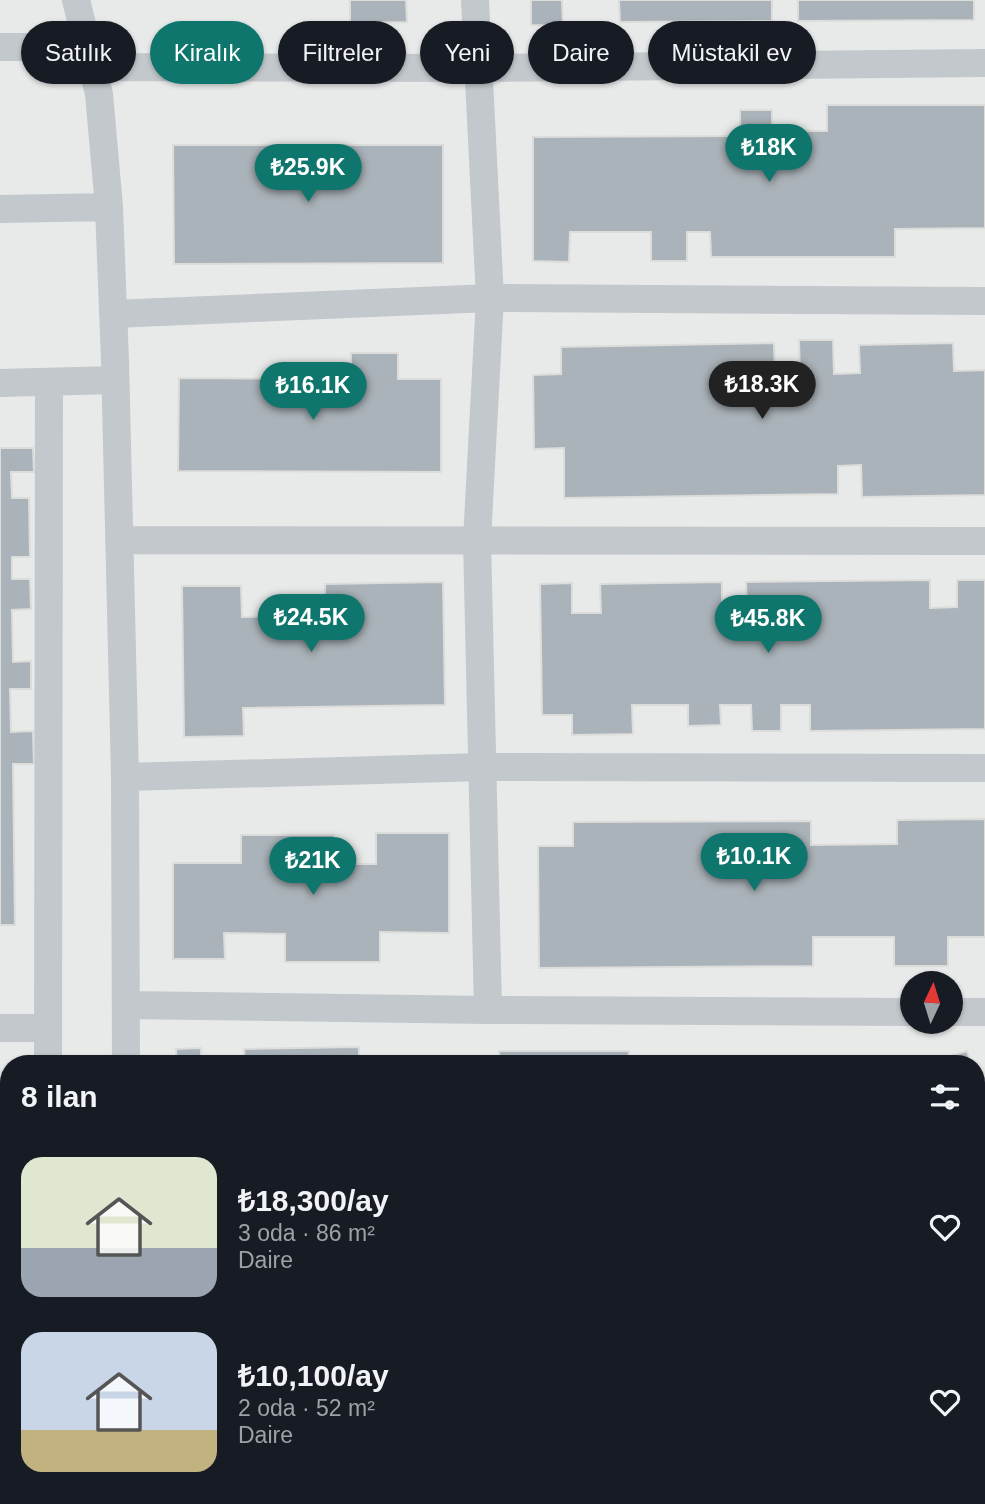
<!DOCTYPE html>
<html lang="tr">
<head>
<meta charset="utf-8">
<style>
	body { margin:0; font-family:Arial,sans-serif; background:#242831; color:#f1f3f6; height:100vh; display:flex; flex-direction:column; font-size:26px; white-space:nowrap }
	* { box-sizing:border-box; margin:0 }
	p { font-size:23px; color:#9ea1a6 }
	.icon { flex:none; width:38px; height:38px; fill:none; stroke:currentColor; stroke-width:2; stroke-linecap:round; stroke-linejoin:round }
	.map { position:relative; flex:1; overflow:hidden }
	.details { position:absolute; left:0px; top:1055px; width:985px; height:450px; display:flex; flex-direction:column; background:#171b24; border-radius:28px 28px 0 0; box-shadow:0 2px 5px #0004 }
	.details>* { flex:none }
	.guide { position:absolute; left:21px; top:21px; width:943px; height:63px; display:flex; gap:14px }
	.needle { width:46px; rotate:4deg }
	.fabs { position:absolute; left:900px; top:971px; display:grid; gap:14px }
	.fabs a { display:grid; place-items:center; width:63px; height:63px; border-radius:50%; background:#171b24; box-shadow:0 2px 5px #0004; font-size:35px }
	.price { position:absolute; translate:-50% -60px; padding:0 16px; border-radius:24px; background:#0f766e; color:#fff; font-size:23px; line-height:46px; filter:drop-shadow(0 2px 4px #0008) }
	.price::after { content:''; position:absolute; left:50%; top:42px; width:21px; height:16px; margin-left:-10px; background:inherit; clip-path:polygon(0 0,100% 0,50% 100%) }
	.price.selected { background:#222; color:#fff }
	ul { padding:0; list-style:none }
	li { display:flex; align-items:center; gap:21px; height:175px; padding:0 21px }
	li span { display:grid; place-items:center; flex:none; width:196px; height:140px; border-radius:21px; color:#555 }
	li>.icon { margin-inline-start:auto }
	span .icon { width:84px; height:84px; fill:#fffc; stroke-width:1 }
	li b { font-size:30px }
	h2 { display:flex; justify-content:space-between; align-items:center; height:84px; padding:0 21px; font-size:30px }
	.tag { padding:0 24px; border-radius:32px; background:#171b24; box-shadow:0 2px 5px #0004; font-size:24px; line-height:63px }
	.tag.selected { background:#0f766e; color:#fff }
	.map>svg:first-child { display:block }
</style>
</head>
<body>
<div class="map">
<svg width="985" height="1504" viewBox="0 0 985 1504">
	<rect width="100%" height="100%" fill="#fafaf8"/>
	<!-- built -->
	<path fill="#e8e9e9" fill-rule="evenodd" d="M 0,0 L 985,0 L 985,1504 L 0,1504 ZM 912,984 L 950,984 L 950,1022 L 912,1022 ZM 9,1064 L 976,1064 L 976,1496 L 9,1496 Z"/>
	<!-- building -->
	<path fill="#aab3b9" stroke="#dcdcda" stroke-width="2" d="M 350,0 L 406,0 L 407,22 L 350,23 Z
		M 531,0 L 562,0 L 563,26 L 531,25 Z
		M 619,0 L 772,0 L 772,21 L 620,22 Z
		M 798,0 L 974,0 L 974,20 L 798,21 Z
		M 827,105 L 985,105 L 985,228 L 895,229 L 895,257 L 711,257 L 710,232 L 687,232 L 687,261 L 651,261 L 651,232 L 570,232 L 569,262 L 533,261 L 533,137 L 740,136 L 740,110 L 772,110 L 772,131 L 827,131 Z
		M 173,145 L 443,145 L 443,263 L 174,264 Z
		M 799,340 L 833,340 L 834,374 L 860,373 L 859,345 L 953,343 L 954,371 L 985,370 L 985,495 L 862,497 L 861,465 L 838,466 L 838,494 L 564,498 L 564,448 L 534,449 L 533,375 L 561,374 L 561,347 L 774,343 L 775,374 L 800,373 Z
		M 351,353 L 398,353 L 398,379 L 441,379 L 441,472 L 178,471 L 179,378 L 351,379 Z
		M 0,448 L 33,448 L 34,472 L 11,472 L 12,498 L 29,498 L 30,557 L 12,557 L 12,579 L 30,579 L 31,609 L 12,610 L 13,662 L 31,661 L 31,689 L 10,689 L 11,732 L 33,731 L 34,764 L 13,764 L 15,925 L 0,925 Z
		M 930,580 L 930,608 L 957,607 L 957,580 L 985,580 L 985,729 L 810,731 L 810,705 L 781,705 L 781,731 L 752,731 L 751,705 L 720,705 L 721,725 L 688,726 L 688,705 L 632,705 L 633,734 L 572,735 L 572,715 L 542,715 L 540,584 L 572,583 L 572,613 L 601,613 L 600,584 L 722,582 L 722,608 L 747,608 L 746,582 Z
		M 443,582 L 445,705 L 243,708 L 244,736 L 184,737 L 182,586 L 241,586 L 242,617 L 325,615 L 325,584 Z
		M 985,819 L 985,937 L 948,937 L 948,966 L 894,966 L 894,937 L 813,937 L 813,966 L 539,968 L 538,846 L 573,846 L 573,822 L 811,821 L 811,845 L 897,844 L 897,820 Z
		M 376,833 L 449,833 L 449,933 L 380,932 L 380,962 L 285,962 L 285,934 L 224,933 L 225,959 L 173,959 L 173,863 L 241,863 L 241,835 L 334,835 L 333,864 L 376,864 Z
		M 359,1047 L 359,1064 L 245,1064 L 244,1049 Z
		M 201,1048 L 201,1064 L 177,1064 L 176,1049 Z
		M 499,1051 L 629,1051 L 629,1064 L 499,1064 Z
		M 967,1051 L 971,1064 L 922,1064 Z
		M 770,1061 L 818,1061 L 818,1064 L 770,1064 Z
		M 976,1082 L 985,1111 L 985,1152 L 976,1154 Z
		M 0,1346 L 9,1346 L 9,1496 L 37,1496 L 37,1504 L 0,1504 Z
		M 124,1496 L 274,1496 L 274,1504 L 124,1504 Z
		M 387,1496 L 506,1496 L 506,1504 L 387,1504 Z
		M 624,1496 L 720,1496 L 720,1504 L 623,1504 Z"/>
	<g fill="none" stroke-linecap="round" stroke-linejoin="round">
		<!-- minor -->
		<path stroke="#c3c8cc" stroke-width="28" d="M 76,0 L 99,94 L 109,207 L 115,361 L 125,777 L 126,1064
			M 475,0 L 490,298 L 477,540 L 488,1010
			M 0,47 L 87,47
			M 92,67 L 477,68 L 985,63
			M 0,209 L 109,207
			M 113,314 L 490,298 L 985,301
			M 0,383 L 115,380
			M 119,540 L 985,541
			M 125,777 L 482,767 L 985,768
			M 126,1005 L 488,1010 L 912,1012
			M 950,1012 L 985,1012
			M 0,1028 L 47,1028
			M 48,1064 L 49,382
			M 0,1249 L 9,1249
			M 976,1249 L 985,1249
			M 976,1296 L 985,1296
			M 0,1305 L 9,1306
			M 976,1484 L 985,1484
			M 316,1496 L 316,1504
			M 554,1496 L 555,1504
			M 781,1496 L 781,1504
			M 83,1504 L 83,1496"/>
	</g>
</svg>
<div class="fabs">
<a><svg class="needle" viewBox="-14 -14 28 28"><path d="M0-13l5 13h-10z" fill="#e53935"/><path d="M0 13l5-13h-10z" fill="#9ea1a6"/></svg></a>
</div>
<b class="price" style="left:769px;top:184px">₺18K</b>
<b class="price" style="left:308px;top:204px">₺25.9K</b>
<b class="price selected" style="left:762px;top:421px">₺18.3K</b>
<b class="price" style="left:313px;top:422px">₺16.1K</b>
<b class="price" style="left:311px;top:654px">₺24.5K</b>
<b class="price" style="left:768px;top:655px">₺45.8K</b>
<b class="price" style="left:754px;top:893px">₺10.1K</b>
<b class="price" style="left:313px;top:897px">₺21K</b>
<div class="guide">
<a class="tag">Satılık</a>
<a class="tag selected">Kiralık</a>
<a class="tag">Filtreler</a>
<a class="tag">Yeni</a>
<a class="tag">Daire</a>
<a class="tag">Müstakil ev</a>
</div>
<section class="details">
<h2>8 ilan<svg class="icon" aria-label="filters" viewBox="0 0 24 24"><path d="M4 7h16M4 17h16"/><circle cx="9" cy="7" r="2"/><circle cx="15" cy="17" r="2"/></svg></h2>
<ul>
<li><span style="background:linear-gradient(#dfe7d0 65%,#9aa5b1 0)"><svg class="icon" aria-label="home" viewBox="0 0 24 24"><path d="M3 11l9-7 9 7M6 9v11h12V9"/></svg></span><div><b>₺18,300/ay</b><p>3 oda · 86 m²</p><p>Daire</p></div><svg class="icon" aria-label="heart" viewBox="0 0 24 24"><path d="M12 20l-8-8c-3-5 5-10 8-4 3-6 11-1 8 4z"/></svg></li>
<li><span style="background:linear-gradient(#c9d6e8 70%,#c2b280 0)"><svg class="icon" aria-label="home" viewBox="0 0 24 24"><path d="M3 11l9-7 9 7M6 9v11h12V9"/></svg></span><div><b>₺10,100/ay</b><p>2 oda · 52 m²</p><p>Daire</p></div><svg class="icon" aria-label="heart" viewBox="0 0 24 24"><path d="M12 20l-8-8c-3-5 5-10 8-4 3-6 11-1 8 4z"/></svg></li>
</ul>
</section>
</div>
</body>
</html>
